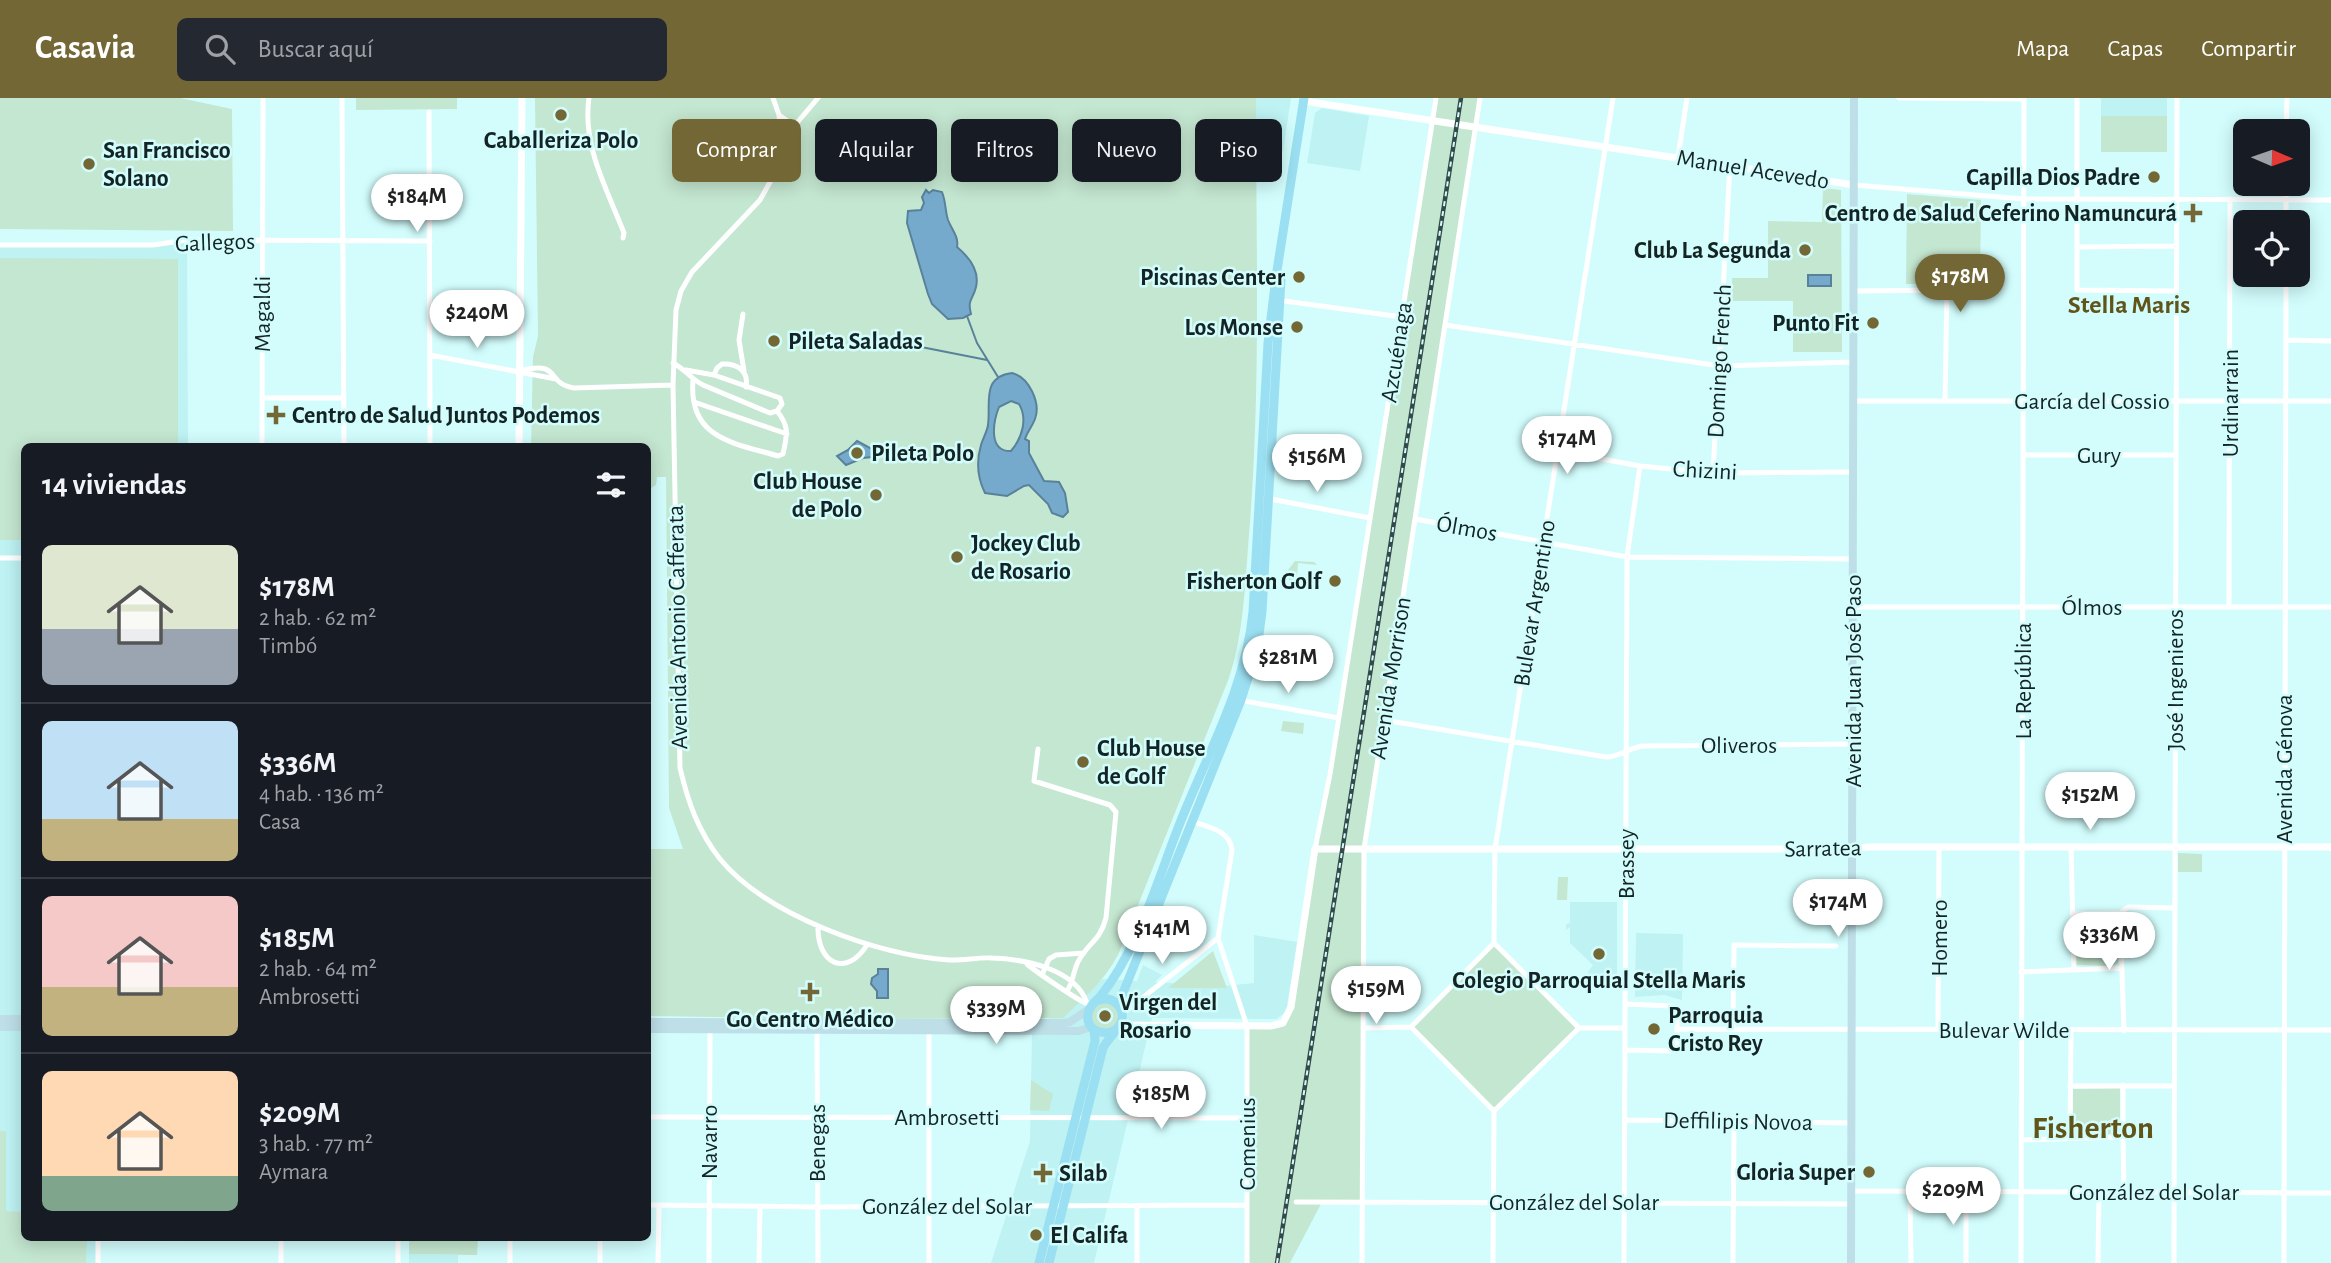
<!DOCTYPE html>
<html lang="es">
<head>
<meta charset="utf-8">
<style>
	body { margin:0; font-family:"Alegreya Sans",sans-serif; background:#242831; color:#f1f3f6; height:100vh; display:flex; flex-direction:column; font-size:26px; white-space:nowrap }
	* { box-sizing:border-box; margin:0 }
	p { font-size:23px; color:#9ea1a6 }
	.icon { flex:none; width:38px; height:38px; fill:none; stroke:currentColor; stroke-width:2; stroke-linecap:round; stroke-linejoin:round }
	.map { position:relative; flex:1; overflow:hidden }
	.side { position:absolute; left:21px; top:345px; width:630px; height:798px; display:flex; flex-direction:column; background:#171b24; border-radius:10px; box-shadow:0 4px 18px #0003 }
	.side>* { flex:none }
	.hud { position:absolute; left:672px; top:21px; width:665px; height:63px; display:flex; gap:14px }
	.needle { width:46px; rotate:92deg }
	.controls { position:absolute; left:2233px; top:21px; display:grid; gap:14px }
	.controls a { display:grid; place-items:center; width:77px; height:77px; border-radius:10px; background:#171b24; box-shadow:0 4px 18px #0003; font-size:35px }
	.price { position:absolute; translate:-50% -60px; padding:0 16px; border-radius:24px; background:#fff; color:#222; font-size:23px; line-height:46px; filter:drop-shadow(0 2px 4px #0008) }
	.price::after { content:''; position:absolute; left:50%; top:42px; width:21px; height:16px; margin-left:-10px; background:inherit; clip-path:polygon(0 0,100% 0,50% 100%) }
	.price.active { background:#736835; color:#fff }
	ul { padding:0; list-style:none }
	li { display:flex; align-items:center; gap:21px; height:175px; padding:0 21px }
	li+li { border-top:2px solid #363941 }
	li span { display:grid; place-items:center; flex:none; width:196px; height:140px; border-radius:10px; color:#555 }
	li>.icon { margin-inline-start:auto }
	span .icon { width:84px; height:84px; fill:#fffc; stroke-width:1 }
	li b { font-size:30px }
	h2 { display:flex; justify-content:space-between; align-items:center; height:84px; padding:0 21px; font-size:30px }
	.chip { padding:0 24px; border-radius:10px; background:#171b24; box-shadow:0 4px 18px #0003; font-size:24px; line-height:63px }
	.chip.active { background:#736835; color:#fff }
	header { display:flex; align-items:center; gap:42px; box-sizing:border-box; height:98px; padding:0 35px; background:#736835; color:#fff }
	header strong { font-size:33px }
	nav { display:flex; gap:38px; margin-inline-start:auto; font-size:24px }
	.search { width:490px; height:63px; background:#242831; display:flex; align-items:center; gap:18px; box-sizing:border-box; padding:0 24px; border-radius:10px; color:#9ea1a6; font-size:26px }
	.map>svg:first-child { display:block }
</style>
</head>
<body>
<header>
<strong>Casavia</strong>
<div class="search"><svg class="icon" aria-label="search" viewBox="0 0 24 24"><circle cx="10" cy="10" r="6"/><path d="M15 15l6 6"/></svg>Buscar aquí</div>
<nav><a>Mapa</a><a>Capas</a><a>Compartir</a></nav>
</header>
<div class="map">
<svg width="2331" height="1165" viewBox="0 0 2331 1165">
	<rect width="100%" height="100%" fill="#d3fdfd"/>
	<!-- built -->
	<path fill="#bef2f3" d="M 1256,0 L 1291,0 L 1283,53 L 1256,50 Z
		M 2099,0 L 2167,0 L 2167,18 L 2101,18 L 2101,1 Z
		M 1322,10 L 1369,18 L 1360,73 L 1307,65 L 1315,15 Z
		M 187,142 L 188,348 L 24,348 L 24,1139 L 98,1139 L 98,1165 L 0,1165 L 0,147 L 153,147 Z
		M 1570,804 L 1617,804 L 1617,889 L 1594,889 L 1588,874 L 1593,867 L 1570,845 L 1570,829 L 1566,832 L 1566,826 L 1570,825 Z
		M 1636,835 L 1683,836 L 1682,902 L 1664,897 L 1635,899 Z
		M 1254,837 L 1297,844 L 1286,914 L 1276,921 L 1152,920 L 1094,1165 L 991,1165 L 1030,1043 L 1032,933 L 1103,881 L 1137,883 L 1143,867 L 1162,877 L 1155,884 L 1224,888 L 1254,885 Z
		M 409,1156 L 458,1157 L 458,1165 L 409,1165 Z"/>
	<!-- green -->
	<path fill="#c4e7d1" d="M 0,0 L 180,0 L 232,11 L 233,133 L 0,131 Z
		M 356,0 L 457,0 L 457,11 L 356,12 Z
		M 535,0 L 1256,0 C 1256,146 1261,292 1249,437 C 1245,485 1244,535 1229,580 L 1118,857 C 1105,882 1084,900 1063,920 L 835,921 L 648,918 L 648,751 L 683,751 L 669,710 L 666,379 L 657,379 L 656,387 L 648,392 L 648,348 L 531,348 L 533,259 L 538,238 Z
		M 1436,0 L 1480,0 L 1364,751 L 1363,1105 L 1322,1104 L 1290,1165 L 1247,1165 L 1247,928 L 1277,928 L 1289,917 Z
		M 2101,18 L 2167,18 L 2167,54 L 2101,54 Z
		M 1823,90 L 1841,92 L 1842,254 L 1793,254 L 1793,203 L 1732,203 L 1732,180 L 1768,180 L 1768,123 L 1822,124 Z
		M 1907,96 L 1981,102 L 1980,186 L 1906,186 Z
		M 0,160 L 178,161 L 178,348 L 24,348 L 24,442 L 0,442 Z
		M 1295,463 L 1314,464 L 1317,467 L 1298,465 L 1297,479 L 1312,481 L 1312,486 L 1315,487 L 1294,486 L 1289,482 L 1288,472 Z
		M 1283,623 L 1304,625 L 1303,636 L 1281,633 Z
		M 2178,755 L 2202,756 L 2202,774 L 2178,774 Z
		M 1558,779 L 1568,779 L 1567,802 L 1557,802 Z
		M 2113,818 L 2118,822 L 2118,865 L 2111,868 L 2076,867 L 2076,820 Z
		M 1494,845 L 1579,930 L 1494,1013 L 1411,929 Z
		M 1213,853 L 1227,890 L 1168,890 Z
		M 1102,901 L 1120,910 L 1117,931 L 1094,932 L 1089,911 Z
		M 1031,982 L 1053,996 L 1049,1013 L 1030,1012 Z
		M 2120,990 L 2120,1036 L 2075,1037 L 2072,1034 L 2073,991 Z
		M 0,1033 L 6,1033 L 6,1113 L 24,1114 L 24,1139 L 87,1139 L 86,1165 L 0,1165 Z
		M 409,1139 L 478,1139 L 477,1157 L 409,1156 Z"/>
	<!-- water -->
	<path fill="#76aacd" stroke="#59829a" stroke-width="2" fill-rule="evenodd" d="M 926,92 L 929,95 L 933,92 L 942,94 C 946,104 945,113 948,122 C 952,132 959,139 957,149 C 969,159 980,172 976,189 C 973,202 967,201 971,216 L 963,220 L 948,221 L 932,206 L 928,196 L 907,125 L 908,113 L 921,112 L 924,105 L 922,99 Z
		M 1808,177 L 1831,177 L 1831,188 L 1808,188 Z
		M 1012,275 C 1029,279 1041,305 1035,321 C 1032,329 1027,334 1025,341 L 1029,343 L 1029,355 L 1044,383 L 1059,384 L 1065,395 L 1068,414 L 1063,419 L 1052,415 L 1048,406 L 1029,387 L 1024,388 L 1007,398 L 985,395 C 977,379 976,364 981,347 C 983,340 987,334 988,327 C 991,305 981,279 1012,275 ZM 1011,303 L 1019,306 C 1028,321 1022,340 1011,353 C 988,354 993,324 999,309 Z
		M 857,343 L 872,351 L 872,359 L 863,360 L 846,367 L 837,358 L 848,352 Z
		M 878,871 L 888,871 L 888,900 L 877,900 L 877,893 L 871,886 L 872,880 L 878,876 Z"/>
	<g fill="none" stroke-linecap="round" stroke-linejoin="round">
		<!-- stream -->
		<path stroke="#59829a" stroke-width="2" d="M 967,218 L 977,245 L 998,279
			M 906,246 L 987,262"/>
		<!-- minor -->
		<path stroke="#fff" stroke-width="5" d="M 342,0 L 344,348
			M 589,0 C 582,48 607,91 624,135 L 623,140
			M 773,0 L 779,17 L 782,49
			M 818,0 L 796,26 L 782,49 L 774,77 L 760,102 L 692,174 L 681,193 L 676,212 L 673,287 L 680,670 C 688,704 698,733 720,761 C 766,817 879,858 949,862 C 963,863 977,859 992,860 C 1023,861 1075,870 1087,905
			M 1899,0 L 2024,1
			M 2077,0 L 2077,192 L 2176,193
			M 429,14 L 430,348
			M 779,17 L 789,24 L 796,26
			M 2286,33 L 2287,0
			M 1678,59 L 1687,0
			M 1854,87 L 2024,101 L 2331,102
			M 2286,124 L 2286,86
			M 0,147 L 153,147 L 187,142 L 430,143
			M 2077,149 L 2176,148
			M 1854,193 L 1947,192 L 1945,303
			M 1277,202 L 1402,219
			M 743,216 L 739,242 L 744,273
			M 1445,227 L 1720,268 L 1853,264
			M 2286,242 L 2331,243
			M 430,257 L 556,281
			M 673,265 C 685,271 691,281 703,287 L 770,315 L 777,313
			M 686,272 L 714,277 L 780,300 L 782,306 L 777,313
			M 519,273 C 563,262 544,285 574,290 L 673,287
			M 714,277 L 717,270 L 722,266 C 737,265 749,273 746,289
			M 693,282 C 688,341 734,345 778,358 L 783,356 C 787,337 790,329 777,313
			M 262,300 L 344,300
			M 1853,303 L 2331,303
			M 694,304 L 787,336
			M 262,348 L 263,0
			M 1558,353 L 1640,368 L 1713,375 L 1853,374
			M 2023,357 L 2176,357
			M 1713,375 L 1730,67
			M 1260,399 L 1370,420
			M 1415,421 L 1627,459 L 1853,461
			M 0,460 L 24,460
			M 1853,509 L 2331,509
			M 2229,509 L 2230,101
			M 1239,602 L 1339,620
			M 1384,622 L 1606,659 C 1619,659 1629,650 1642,648 L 1853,646
			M 1038,651 L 1034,683 L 1110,707 L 1116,714 L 1106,820 C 1100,843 1089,844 1079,862 C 1073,872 1074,883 1067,893
			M 1191,723 C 1208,729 1230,732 1232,752 L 1218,840 L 1247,928 L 1247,1165
			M 2071,748 L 2074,870
			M 1315,751 L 1330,676 L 1436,0
			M 2120,815 L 2124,933
			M 2072,816 L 2120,815 L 2128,809 L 2175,810
			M 818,828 C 817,866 846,880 867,847
			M 1494,845 L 1495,751 L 1613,0
			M 1027,866 C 1035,873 1080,904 1088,906
			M 2021,874 L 2122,870
			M 1042,877 L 1049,861 L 1056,857 L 1084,855
			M 1122,916 L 1218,840
			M 817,930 L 818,1165
			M 929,930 L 929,1165
			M 1363,930 L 1411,929 L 1494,1013 L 1579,930 L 1494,845 L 1411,929
			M 1579,930 L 1625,930
			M 1677,931 L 2331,932
			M 1733,931 L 1734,847 L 1836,848
			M 1938,931 L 1939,749
			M 1625,952 L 1671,953 L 1677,945 L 1677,915 L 1671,908 L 1625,906
			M 2123,987 L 2123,1039
			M 2070,988 L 2174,988
			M 648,1019 L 1247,1020
			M 1625,1022 L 1852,1025
			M 2070,1040 L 2071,932
			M 2021,1042 L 2123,1039 L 2124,1094
			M 1851,1093 L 2331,1095
			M 1910,1093 L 1911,1165
			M 1966,1093 L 1966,1165
			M 1296,1104 L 1851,1106
			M 648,1107 L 818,1109 L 1247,1107
			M 1137,1108 L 1137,1165
			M 398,1139 L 398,1165
			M 510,1139 L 510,1165
			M 98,1141 L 398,1140
			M 98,1165 L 98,1139
			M 281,1165 L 281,1140
			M 600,1165 L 600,1139
			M 658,1165 L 659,1107
			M 709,1165 L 710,930
			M 759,1165 L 760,1109
			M 1362,1165 L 1364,751 L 1480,0
			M 1493,1165 L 1494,1013
			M 1624,1165 L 1627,459 L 1640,368
			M 1733,1165 L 1734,1023
			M 2021,1165 L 2024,0
			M 2098,1165 L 2099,1094
			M 2174,1165 L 2177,0
			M 2284,1165 L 2286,177"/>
		<!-- tertiary -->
		<path stroke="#fff" stroke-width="7" d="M 1304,3 L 1854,87
			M 519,348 L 522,0
			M 1120,927 L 1271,928 L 1283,925 L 1291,909 L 1315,751 L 1852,751 L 1868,749 L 2331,749"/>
		<!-- secondary -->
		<path stroke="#bedfe8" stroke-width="8" d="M 0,921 L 24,921
			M 648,924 L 1064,925 L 1070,924 L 1089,911
			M 0,929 L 24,929
			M 648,931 L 1079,933 L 1091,929
			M 1851,1165 L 1854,0"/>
		<!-- primary -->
		<path stroke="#9be0f2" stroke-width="9" d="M 1120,910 L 1123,895 L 1241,602 L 1257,552 L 1262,514 L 1281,182
			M 1117,931 C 1104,939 1085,933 1088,916 C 1089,908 1095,904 1100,899 C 1140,849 1158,779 1182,720 C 1209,653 1246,587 1253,514 L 1268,245 L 1276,179 L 1304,0
			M 1039,1165 L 1095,943 L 1094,932
			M 1049,1165 L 1103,950 C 1109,937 1133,922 1117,906 C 1111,900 1103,900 1096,903"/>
		<defs>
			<path id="rail" d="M 1277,1165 L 1461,0"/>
		</defs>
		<!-- rail casing -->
		<use href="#rail" stroke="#344949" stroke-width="4.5"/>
		<!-- rail -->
		<use href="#rail" stroke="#d3fdfd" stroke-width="2" stroke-dasharray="5" stroke-linecap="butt"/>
	</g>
	<!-- markers -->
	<g fill="#736835" stroke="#d3fdfd" stroke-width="2.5">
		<circle cx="561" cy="17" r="7"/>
		<circle cx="89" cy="66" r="7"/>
		<circle cx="2154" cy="79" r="7"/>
		<path d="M2189.5 104.5h7v7h7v7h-7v7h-7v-7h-7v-7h7z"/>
		<circle cx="1805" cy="152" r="7"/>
		<circle cx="1299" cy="179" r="7"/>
		<circle cx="1873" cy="225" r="7"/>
		<circle cx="1297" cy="229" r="7"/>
		<circle cx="774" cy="243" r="7"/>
		<path d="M272.5 306.5h7v7h7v7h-7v7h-7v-7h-7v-7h7z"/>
		<circle cx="857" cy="355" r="7"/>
		<circle cx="876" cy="397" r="7"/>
		<circle cx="957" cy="459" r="7"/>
		<circle cx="1335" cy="483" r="7"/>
		<circle cx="1083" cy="664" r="7"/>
		<circle cx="1599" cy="856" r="7"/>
		<path d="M806.5 883.5h7v7h7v7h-7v7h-7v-7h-7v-7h7z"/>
		<circle cx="1105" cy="918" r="7"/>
		<circle cx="1654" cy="931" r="7"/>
		<circle cx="1869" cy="1074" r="7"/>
		<path d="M1039.5 1064.5h7v7h7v7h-7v7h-7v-7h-7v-7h7z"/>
		<circle cx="1036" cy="1137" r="7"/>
	</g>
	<g text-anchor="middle" stroke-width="5" stroke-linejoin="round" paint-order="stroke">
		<!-- poi labels -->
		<g font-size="24" font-weight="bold" fill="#142424" stroke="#d3fdfd" text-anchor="start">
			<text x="561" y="50" text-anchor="middle">Caballeriza Polo</text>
			<text x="103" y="60">San Francisco<tspan x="103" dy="28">Solano</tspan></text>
			<text x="2140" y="87" text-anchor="end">Capilla Dios Padre</text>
			<text x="2177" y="123" text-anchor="end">Centro de Salud Ceferino Namuncurá</text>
			<text x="1791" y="160" text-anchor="end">Club La Segunda</text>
			<text x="1285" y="187" text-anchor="end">Piscinas Center</text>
			<text x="1859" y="233" text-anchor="end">Punto Fit</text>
			<text x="1283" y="237" text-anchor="end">Los Monse</text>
			<text x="788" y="251">Pileta Saladas</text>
			<text x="292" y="325">Centro de Salud Juntos Podemos</text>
			<text x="871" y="363">Pileta Polo</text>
			<text x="862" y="391" text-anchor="end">Club House<tspan x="862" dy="28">de Polo</tspan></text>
			<text x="971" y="453">Jockey Club<tspan x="971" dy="28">de Rosario</tspan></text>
			<text x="1321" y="491" text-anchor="end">Fisherton Golf</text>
			<text x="1097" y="658">Club House<tspan x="1097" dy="28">de Golf</tspan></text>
			<text x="1599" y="890" text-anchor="middle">Colegio Parroquial Stella Maris</text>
			<text x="1119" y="912">Virgen del<tspan x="1119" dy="28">Rosario</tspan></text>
			<text x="1668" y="925">Parroquia<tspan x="1668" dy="28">Cristo Rey</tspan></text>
			<text x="810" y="929" text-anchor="middle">Go Centro Médico</text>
			<text x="1855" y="1082" text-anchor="end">Gloria Super</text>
			<text x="1059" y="1083">Silab</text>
			<text x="1050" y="1145">El Califa</text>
		</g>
		<!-- street labels -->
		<g font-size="24" fill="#142424" stroke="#d3fdfd">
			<text transform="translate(1753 71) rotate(9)" y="8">Manuel Acevedo</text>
			<text transform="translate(215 144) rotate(-2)" y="8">Gallegos</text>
			<text transform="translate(262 216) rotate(-90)" y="8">Magaldi</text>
			<text transform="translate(1396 254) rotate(-81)" y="8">Azcuénaga</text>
			<text transform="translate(1719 263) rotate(-87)" y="8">Domingo French</text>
			<text x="2092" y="311">García del Cossio</text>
			<text transform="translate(2230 305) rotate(-90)" y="8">Urdinarrain</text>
			<text x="2099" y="365">Gury</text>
			<text transform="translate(1705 372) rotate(3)" y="8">Chizini</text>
			<text transform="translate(1467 430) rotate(10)" y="8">Ólmos</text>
			<text transform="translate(1534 505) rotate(-81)" y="8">Bulevar Argentino</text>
			<text x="2092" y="517">Ólmos</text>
			<text transform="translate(677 529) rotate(-91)" y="8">Avenida Antonio Cafferata</text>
			<text transform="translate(1390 580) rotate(-81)" y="8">Avenida Morrison</text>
			<text transform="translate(2175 582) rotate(-90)" y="8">José Ingenieros</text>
			<text transform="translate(1853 583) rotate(-90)" y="8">Avenida Juan José Paso</text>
			<text transform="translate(2023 583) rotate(-90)" y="8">La República</text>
			<text x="1739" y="655">Oliveros</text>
			<text transform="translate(2284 671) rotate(-90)" y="8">Avenida Génova</text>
			<text transform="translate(1823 750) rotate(-1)" y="8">Sarratea</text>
			<text transform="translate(1626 766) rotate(-90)" y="8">Brassey</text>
			<text transform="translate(1939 840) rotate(-90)" y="8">Homero</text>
			<text x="2004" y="940">Bulevar Wilde</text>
			<text x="947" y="1027">Ambrosetti</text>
			<text transform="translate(1738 1023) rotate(1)" y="8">Deffilipis Novoa</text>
			<text transform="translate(709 1044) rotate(-90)" y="8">Navarro</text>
			<text transform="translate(817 1045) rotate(-90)" y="8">Benegas</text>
			<text transform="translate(1247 1046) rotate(-90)" y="8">Comenius</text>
			<text x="2154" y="1102">González del Solar</text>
			<text x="1574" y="1112">González del Solar</text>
			<text x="947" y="1116">González del Solar</text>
		</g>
		<!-- neighbourhood labels -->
		<g font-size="26" font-weight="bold" fill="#615418" stroke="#d3fdfd">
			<text x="2129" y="215">Stella Maris</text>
		</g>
		<!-- district labels -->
		<g font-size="32" font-weight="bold" fill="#615418" stroke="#d3fdfd">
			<text x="2093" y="1040">Fisherton</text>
		</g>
	</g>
</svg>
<div class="controls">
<a><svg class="needle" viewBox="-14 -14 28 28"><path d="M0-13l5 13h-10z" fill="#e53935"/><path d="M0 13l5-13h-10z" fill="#9ea1a6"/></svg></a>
<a><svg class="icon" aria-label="locate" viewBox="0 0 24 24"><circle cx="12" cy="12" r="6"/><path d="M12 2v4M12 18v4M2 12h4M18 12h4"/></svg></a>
</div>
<b class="price" style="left:417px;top:136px">$184M</b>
<b class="price active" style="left:1960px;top:216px">$178M</b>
<b class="price" style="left:477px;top:252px">$240M</b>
<b class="price" style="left:1567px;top:378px">$174M</b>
<b class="price" style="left:1317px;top:396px">$156M</b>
<b class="price" style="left:1288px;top:597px">$281M</b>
<b class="price" style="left:2090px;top:734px">$152M</b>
<b class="price" style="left:1838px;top:841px">$174M</b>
<b class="price" style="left:1162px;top:868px">$141M</b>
<b class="price" style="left:2109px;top:874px">$336M</b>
<b class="price" style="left:1376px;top:928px">$159M</b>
<b class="price" style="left:996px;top:948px">$339M</b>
<b class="price" style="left:1161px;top:1033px">$185M</b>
<b class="price" style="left:1953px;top:1129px">$209M</b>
<div class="hud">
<a class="chip active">Comprar</a>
<a class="chip">Alquilar</a>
<a class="chip">Filtros</a>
<a class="chip">Nuevo</a>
<a class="chip">Piso</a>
</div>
<section class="side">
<h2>14 viviendas<svg class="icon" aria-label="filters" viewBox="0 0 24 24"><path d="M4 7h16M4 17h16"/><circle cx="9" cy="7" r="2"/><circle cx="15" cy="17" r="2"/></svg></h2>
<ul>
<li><span style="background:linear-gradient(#dfe7d0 60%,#9aa5b1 0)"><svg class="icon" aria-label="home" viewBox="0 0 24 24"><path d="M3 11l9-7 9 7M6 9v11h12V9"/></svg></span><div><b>$178M</b><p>2 hab. · 62 m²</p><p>Timbó</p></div></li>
<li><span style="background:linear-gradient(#bfe0f5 70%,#c2b280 0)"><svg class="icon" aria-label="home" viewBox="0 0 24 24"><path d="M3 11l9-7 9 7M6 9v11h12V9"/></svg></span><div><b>$336M</b><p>4 hab. · 136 m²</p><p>Casa</p></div></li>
<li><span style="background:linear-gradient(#f6c9c9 65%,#c2b280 0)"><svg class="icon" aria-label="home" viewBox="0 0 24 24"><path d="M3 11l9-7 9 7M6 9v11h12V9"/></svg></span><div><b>$185M</b><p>2 hab. · 64 m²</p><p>Ambrosetti</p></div></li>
<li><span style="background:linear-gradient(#ffd9b3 75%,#7fa58c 0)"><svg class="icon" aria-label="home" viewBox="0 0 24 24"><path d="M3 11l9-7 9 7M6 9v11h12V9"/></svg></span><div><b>$209M</b><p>3 hab. · 77 m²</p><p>Aymara</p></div></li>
</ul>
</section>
</div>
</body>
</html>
